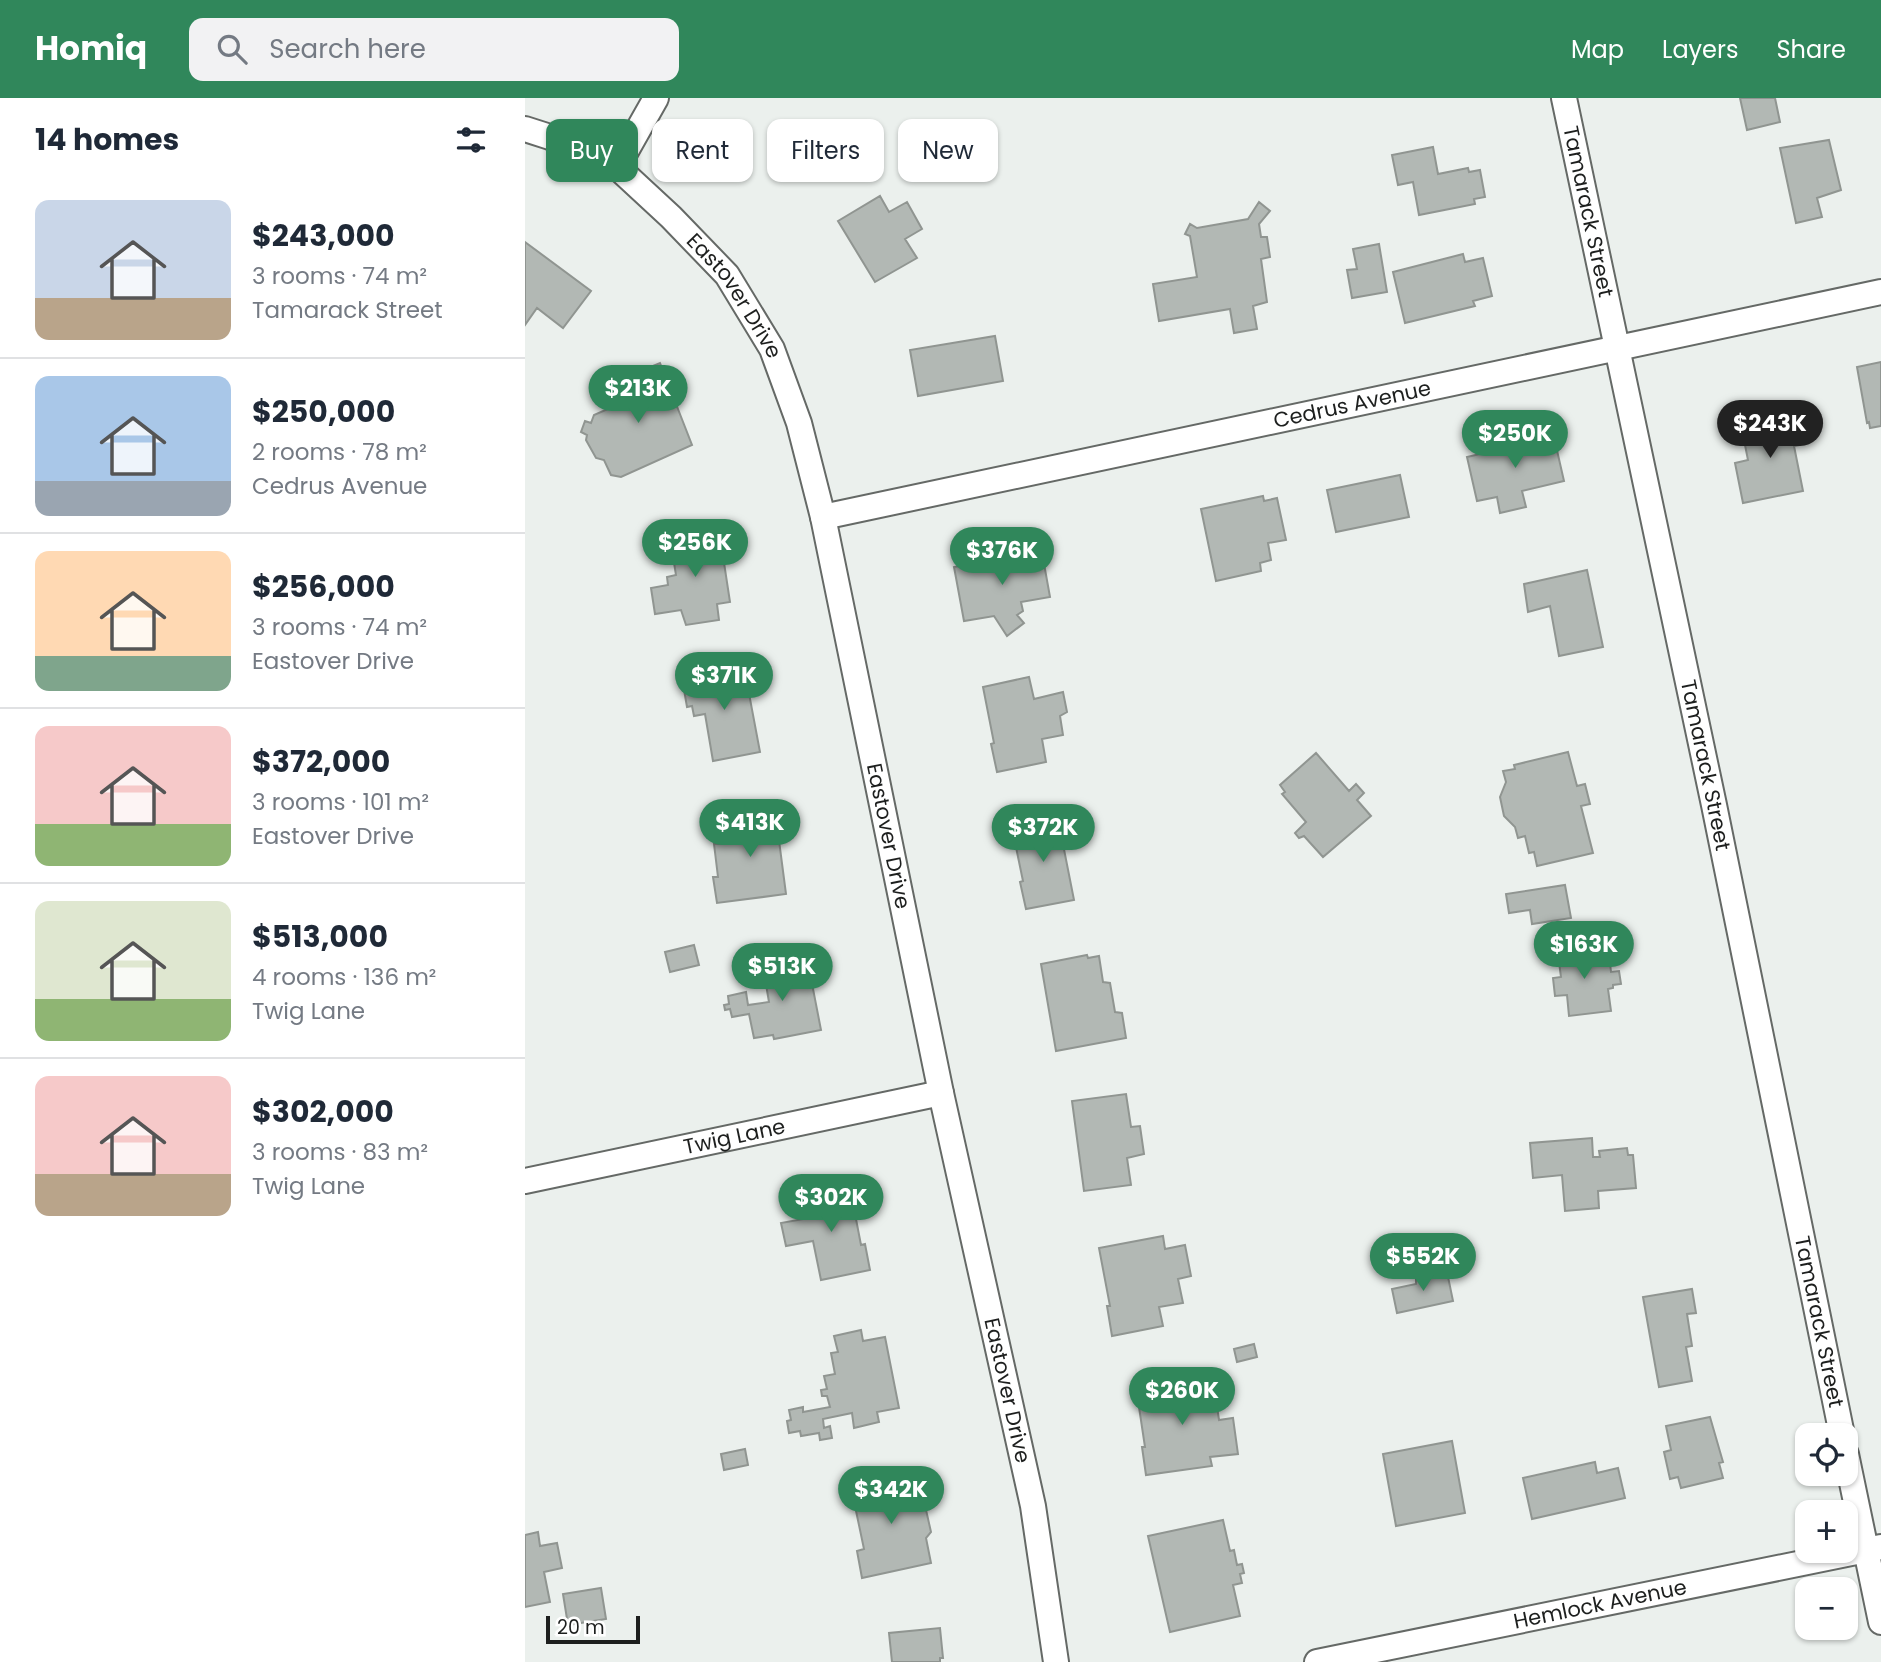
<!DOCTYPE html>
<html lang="en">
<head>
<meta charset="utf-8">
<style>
	body { margin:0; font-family:Poppins,sans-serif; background:#f2f2f3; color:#1f2937; height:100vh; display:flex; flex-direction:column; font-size:26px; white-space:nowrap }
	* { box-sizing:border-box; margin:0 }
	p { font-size:23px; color:#747a83 }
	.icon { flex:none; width:38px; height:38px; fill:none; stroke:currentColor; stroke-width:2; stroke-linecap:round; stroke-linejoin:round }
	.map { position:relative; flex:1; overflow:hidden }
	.details { display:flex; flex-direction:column; background:#fff; width:525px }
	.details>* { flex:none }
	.hud { position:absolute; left:21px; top:21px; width:665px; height:63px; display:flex; gap:14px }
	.buttons { position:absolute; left:1270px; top:1325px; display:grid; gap:14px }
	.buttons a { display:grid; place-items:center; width:63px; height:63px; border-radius:14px; background:#fff; box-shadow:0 2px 5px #0004; font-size:35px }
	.scale { position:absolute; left:21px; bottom:18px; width:94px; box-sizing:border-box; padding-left:7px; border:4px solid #1d1f1e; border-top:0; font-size:19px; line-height:24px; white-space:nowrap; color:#1d1f1e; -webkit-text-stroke:5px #fff; paint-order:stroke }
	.price { position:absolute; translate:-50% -60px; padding:0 16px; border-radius:24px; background:#30875b; color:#fff; font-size:23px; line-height:46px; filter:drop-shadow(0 2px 4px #0008) }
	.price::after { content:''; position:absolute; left:50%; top:42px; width:21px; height:16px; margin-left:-10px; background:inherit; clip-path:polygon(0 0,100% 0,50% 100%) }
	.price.selected { background:#222; color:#fff }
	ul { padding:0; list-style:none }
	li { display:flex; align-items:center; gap:21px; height:175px; padding:0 35px }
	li+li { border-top:2px solid #e0e1e3 }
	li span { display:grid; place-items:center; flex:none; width:196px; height:140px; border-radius:14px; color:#555 }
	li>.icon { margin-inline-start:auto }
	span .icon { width:84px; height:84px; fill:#fffc; stroke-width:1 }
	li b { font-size:30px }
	h2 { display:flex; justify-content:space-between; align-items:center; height:84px; padding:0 35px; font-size:30px }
	.pill { padding:0 24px; border-radius:14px; background:#fff; box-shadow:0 2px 5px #0004; font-size:24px; line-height:63px }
	.pill.selected { background:#30875b; color:#fff }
	header { display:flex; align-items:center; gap:42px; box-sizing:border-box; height:98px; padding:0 35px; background:#30875b; color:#fff }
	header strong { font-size:33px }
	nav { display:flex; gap:38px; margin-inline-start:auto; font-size:24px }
	.search { width:490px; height:63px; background:#f2f2f3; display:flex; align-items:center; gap:18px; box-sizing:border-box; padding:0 24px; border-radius:14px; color:#747a83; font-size:26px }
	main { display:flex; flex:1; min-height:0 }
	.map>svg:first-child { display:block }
</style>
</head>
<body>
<header>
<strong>Homiq</strong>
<div class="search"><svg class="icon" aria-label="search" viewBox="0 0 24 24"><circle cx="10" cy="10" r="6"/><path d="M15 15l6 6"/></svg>Search here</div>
<nav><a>Map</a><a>Layers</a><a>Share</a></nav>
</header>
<main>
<section class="details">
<h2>14 homes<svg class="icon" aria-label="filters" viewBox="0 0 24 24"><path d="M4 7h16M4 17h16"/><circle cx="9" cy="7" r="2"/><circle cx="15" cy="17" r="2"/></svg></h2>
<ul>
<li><span style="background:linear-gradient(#c9d6e8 70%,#b9a48a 0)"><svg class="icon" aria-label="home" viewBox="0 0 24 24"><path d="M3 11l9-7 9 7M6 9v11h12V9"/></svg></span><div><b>$243,000</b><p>3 rooms · 74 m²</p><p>Tamarack Street</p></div></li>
<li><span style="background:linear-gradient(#a9c7e8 75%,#9aa5b1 0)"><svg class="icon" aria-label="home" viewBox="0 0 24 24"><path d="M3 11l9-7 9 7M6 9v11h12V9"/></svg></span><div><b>$250,000</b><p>2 rooms · 78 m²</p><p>Cedrus Avenue</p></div></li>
<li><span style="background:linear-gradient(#ffd9b3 75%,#7fa58c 0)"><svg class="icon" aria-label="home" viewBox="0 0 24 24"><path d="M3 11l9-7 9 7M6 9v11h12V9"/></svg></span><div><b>$256,000</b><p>3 rooms · 74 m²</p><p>Eastover Drive</p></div></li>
<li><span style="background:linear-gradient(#f6c9c9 70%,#8fb573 0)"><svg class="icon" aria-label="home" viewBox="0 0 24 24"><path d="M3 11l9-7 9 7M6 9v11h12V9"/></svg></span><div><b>$372,000</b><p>3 rooms · 101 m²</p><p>Eastover Drive</p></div></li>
<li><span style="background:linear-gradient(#dfe7d0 70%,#8fb573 0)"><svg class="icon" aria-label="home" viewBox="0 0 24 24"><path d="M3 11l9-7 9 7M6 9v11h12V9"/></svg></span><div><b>$513,000</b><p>4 rooms · 136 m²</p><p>Twig Lane</p></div></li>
<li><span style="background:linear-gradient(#f6c9c9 70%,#b9a48a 0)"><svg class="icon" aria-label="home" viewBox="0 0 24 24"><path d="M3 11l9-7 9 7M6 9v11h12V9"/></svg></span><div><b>$302,000</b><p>3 rooms · 83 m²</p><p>Twig Lane</p></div></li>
</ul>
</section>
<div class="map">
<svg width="1356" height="1564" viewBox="0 0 1356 1564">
	<rect width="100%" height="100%" fill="#ebf0ed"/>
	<!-- building -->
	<path fill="#b2b8b4" stroke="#909591" stroke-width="2" d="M 1215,0 L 1250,0 L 1255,24 L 1222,32 Z
		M 1304,42 L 1316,92 L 1292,100 L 1297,119 L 1271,125 L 1255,50 Z
		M 908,49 L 913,76 L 943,70 L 944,74 L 955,72 L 960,99 L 949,101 L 950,106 L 894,117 L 888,84 L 873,87 L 867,57 Z
		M 355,98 L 364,114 L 382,104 L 397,131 L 380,141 L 392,160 L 350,184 L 313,123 Z
		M 734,104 L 745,113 L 734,126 L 736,139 L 742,139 L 745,159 L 736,161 L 742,204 L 728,208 L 732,231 L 709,235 L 705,211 L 634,223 L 628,186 L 672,179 L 665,138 L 660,136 L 665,126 L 672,130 L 723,121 Z
		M 0,144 L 66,193 L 38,230 L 12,210 L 0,227 Z
		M 854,146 L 862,194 L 827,200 L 822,172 L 832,171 L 828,151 Z
		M 938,156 L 940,164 L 958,160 L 967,198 L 948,203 L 950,208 L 880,225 L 868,174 Z
		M 470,238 L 478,283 L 393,298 L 385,252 Z
		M 1356,264 L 1356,328 L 1345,330 L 1344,324 L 1342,325 L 1332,269 Z
		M 135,265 L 167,347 L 96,379 L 86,377 L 79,362 L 71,360 L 61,342 L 62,337 L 56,334 L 60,323 L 66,325 L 69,317 L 99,304 L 89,284 Z
		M 1269,316 L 1275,347 L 1269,348 L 1278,393 L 1218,405 L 1210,365 L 1223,362 L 1216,327 Z
		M 1028,335 L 1039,383 L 997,393 L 1001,409 L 975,415 L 972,399 L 952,403 L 942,359 L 968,353 L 967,348 Z
		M 875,377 L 884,419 L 811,434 L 802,392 Z
		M 738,398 L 739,403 L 752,400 L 761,442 L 743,445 L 746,462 L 735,465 L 736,473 L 691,483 L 676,411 Z
		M 194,432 L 205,504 L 192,506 L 194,522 L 161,527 L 156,512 L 130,516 L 126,490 L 143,487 L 142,479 L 151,477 L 145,440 Z
		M 516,449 L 525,499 L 496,504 L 498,513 L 492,517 L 499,525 L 482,538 L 469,518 L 439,523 L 429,469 L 487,459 L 486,454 Z
		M 1062,472 L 1078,549 L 1034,558 L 1025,508 L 1003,514 L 999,486 Z
		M 219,569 L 235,654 L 188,663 L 180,616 L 169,618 L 167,608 L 162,609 L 157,580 Z
		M 504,579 L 509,601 L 538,594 L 542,614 L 535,618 L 538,637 L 517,641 L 521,664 L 472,674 L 466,646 L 469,645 L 458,589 Z
		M 1043,654 L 1052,688 L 1060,686 L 1065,706 L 1056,708 L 1068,755 L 1012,768 L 1009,754 L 1004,755 L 1000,738 L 993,740 L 990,729 L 979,718 L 975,699 L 981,684 L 978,673 L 990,671 L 989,667 Z
		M 791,655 L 824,693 L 831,686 L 839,695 L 832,702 L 846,718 L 798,759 L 779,738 L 774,740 L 770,735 L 781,724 L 757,696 L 760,694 L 755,687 Z
		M 250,712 L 261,796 L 192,805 L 188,779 L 193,779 L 189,746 L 204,745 L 201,719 Z
		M 533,721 L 549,802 L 501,811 L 495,784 L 498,783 L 487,730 Z
		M 1040,787 L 1046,820 L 1007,826 L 1005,812 L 984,815 L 981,796 Z
		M 1054,845 L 1055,853 L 1069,852 L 1070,861 L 1077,860 L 1078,866 L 1085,865 L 1086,874 L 1094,873 L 1096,886 L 1088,887 L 1088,890 L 1083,891 L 1086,913 L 1044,918 L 1042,897 L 1030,898 L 1028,880 L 1036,879 L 1032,849 Z
		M 169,847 L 174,867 L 145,874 L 140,854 Z
		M 562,857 L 563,860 L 574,858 L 578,884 L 585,885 L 590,914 L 597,915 L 601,940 L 531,953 L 516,866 Z
		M 282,860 L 296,932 L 249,941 L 248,937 L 229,940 L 224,916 L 207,919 L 205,911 L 200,912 L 199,907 L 204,906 L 203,898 L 221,894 L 223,907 L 244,904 L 238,869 Z
		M 601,996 L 606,1029 L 615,1028 L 619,1056 L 602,1060 L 606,1087 L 559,1093 L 547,1003 Z
		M 1067,1040 L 1068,1059 L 1075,1059 L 1074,1053 L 1102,1050 L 1103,1057 L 1108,1057 L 1111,1090 L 1073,1093 L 1074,1110 L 1040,1113 L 1037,1077 L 1008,1080 L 1005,1045 Z
		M 325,1090 L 336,1147 L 340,1146 L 345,1172 L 296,1182 L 288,1143 L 261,1148 L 256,1125 L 284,1120 L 280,1098 Z
		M 638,1138 L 640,1151 L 660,1147 L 666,1178 L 653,1181 L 658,1205 L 634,1209 L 638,1228 L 587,1238 L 582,1208 L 585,1208 L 574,1150 Z
		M 922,1174 L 928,1203 L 872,1215 L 867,1191 L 891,1186 L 891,1181 Z
		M 1167,1191 L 1171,1215 L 1162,1216 L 1167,1248 L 1161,1249 L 1167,1283 L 1134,1289 L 1118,1199 Z
		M 336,1232 L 338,1243 L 360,1239 L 374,1310 L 352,1314 L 354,1324 L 329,1330 L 327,1315 L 298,1321 L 299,1330 L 305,1328 L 307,1340 L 295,1342 L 294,1335 L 276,1338 L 275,1333 L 264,1335 L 262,1323 L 266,1322 L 264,1312 L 278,1309 L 278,1314 L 305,1309 L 302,1298 L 297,1298 L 296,1292 L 302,1291 L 299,1278 L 310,1276 L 306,1255 L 313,1254 L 309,1238 Z
		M 729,1246 L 732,1259 L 712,1264 L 709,1251 Z
		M 679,1279 L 681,1297 L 690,1295 L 694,1322 L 708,1320 L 713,1356 L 685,1359 L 687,1368 L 621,1377 L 617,1349 L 620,1349 L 611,1289 Z
		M 1185,1319 L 1198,1364 L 1194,1365 L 1198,1380 L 1156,1390 L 1153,1379 L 1145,1381 L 1139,1354 L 1146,1352 L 1141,1328 Z
		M 927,1343 L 940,1415 L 871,1428 L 858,1356 Z
		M 220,1351 L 223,1367 L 199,1372 L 196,1356 Z
		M 1070,1364 L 1072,1375 L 1093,1370 L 1100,1400 L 1007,1421 L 998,1380 Z
		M 388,1376 L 393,1401 L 399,1403 L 406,1434 L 401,1440 L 406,1465 L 337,1480 L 332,1453 L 339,1451 L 326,1389 Z
		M 698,1422 L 705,1453 L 709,1452 L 712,1467 L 717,1466 L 719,1475 L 715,1476 L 717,1485 L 708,1487 L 715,1518 L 645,1534 L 623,1438 Z
		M 13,1434 L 15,1448 L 32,1445 L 37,1470 L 19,1474 L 25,1504 L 0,1509 L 0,1437 Z
		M 76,1490 L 81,1521 L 43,1527 L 38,1496 Z
		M 415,1530 L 418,1560 L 415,1560 L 415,1564 L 367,1564 L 364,1535 Z"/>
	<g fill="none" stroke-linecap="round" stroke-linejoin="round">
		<defs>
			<g id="street">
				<path id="s1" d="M 1039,0 L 1189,707 L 1317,1337"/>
				<path id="s2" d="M 0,31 L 25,39 L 92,69 L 146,119 L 202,177 L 247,251 L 274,325 L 298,419 L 416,995 L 508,1408 L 531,1564"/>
				<path d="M 92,69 L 131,0"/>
				<path id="s3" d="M 298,419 L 1356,194"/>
				<path id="s4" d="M 0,1083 L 416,995"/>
				<path d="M 1321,1356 L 1356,1524"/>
				<path id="s5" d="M 792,1564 L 1356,1449"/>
			</g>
		</defs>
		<!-- street casing -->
		<use href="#street" stroke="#656966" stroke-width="28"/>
		<!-- street -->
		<use href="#street" stroke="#fff" stroke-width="24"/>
	</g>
	<g text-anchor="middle" stroke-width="6" stroke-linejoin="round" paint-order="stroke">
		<!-- street labels -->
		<g font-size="21" fill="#1d1f1e" stroke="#fff">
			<text dy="7" stroke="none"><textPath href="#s1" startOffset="116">Tamarack Street</textPath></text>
			<text dy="7" stroke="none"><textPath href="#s2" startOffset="275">Eastover Drive</textPath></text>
			<text dy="7" stroke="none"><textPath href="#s3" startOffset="541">Cedrus Avenue</textPath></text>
			<text dy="7" stroke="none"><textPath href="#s1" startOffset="682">Tamarack Street</textPath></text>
			<text dy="7" stroke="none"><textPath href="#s2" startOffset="842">Eastover Drive</textPath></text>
			<text dy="7" stroke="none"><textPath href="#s4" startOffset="214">Twig Lane</textPath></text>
			<text dy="7" stroke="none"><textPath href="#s1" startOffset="1250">Tamarack Street</textPath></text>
			<text dy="7" stroke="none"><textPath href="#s2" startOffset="1409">Eastover Drive</textPath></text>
			<text dy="7" stroke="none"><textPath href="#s5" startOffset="289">Hemlock Avenue</textPath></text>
		</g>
	</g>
</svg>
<div class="buttons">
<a><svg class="icon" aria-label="locate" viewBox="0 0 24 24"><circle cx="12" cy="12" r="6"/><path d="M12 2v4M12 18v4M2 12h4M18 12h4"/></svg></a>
<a>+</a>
<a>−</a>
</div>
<div class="scale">20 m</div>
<b class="price" style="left:113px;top:327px">$213K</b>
<b class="price selected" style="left:1245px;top:362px">$243K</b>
<b class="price" style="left:990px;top:372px">$250K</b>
<b class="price" style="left:170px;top:481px">$256K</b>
<b class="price" style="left:477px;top:489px">$376K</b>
<b class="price" style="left:199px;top:614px">$371K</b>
<b class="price" style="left:225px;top:761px">$413K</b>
<b class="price" style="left:518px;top:766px">$372K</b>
<b class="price" style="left:1059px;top:883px">$163K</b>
<b class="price" style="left:257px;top:905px">$513K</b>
<b class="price" style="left:306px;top:1136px">$302K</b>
<b class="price" style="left:898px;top:1195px">$552K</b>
<b class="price" style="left:657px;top:1329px">$260K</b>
<b class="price" style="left:366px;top:1428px">$342K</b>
<div class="hud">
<a class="pill selected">Buy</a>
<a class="pill">Rent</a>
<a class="pill">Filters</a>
<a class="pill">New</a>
</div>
</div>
</main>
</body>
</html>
